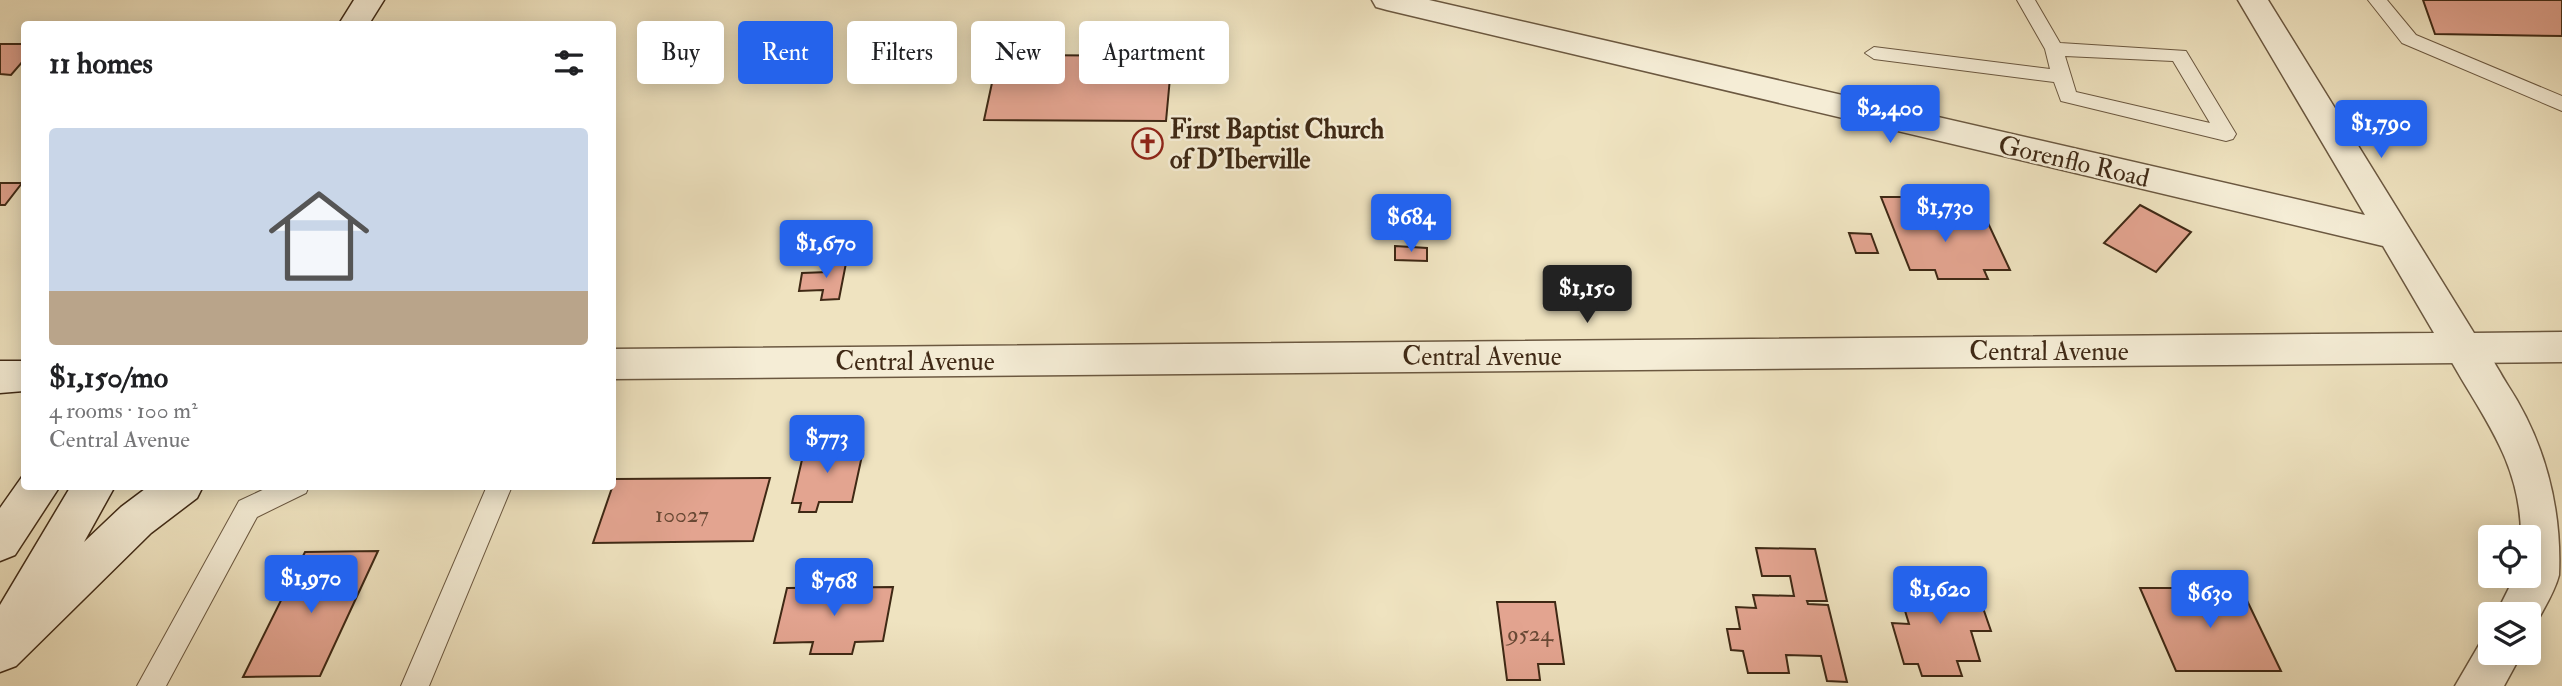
<!DOCTYPE html>
<html lang="en">
<head>
<meta charset="utf-8">
<style>
	body { margin:0; font-family:"IM FELL Double Pica",serif; background:#f6f6f6; color:#202124; height:100vh; display:flex; flex-direction:column; font-size:26px; white-space:nowrap }
	* { box-sizing:border-box; margin:0 }
	p { font-size:23px; color:#757577 }
	.icon { flex:none; width:38px; height:38px; fill:none; stroke:currentColor; stroke-width:2; stroke-linecap:round; stroke-linejoin:round }
	.map { position:relative; flex:1; overflow:hidden }
	.panel { position:absolute; left:21px; top:21px; width:595px; height:469px; display:flex; flex-direction:column; background:#fff; border-radius:7px; box-shadow:0 4px 18px #0003 }
	.panel>* { flex:none }
	.banner { position:absolute; left:637px; top:21px; width:665px; height:63px; display:flex; gap:14px }
	.tools { position:absolute; left:2478px; top:525px; display:grid; gap:14px }
	.tools a { display:grid; place-items:center; width:63px; height:63px; border-radius:7px; background:#fff; box-shadow:0 4px 18px #0003; font-size:35px }
	.price { position:absolute; translate:-50% -60px; padding:0 16px; border-radius:7px; background:#2563eb; color:#fff; font-size:23px; line-height:46px; filter:drop-shadow(0 2px 4px #0008) }
	.price::after { content:''; position:absolute; left:50%; top:42px; width:21px; height:16px; margin-left:-10px; background:inherit; clip-path:polygon(0 0,100% 0,50% 100%) }
	.price.current { background:#222; color:#fff }
	ul { padding:0; list-style:none }
	li { display:grid; align-content:center; gap:14px; height:371px; padding:0 28px }
	li+li { border-top:2px solid #e0e0e0 }
	li span { display:grid; place-items:center; height:217px; border-radius:7px; color:#555 }
	li>.icon { margin-inline-start:auto }
	span .icon { width:126px; height:126px; fill:#fffc; stroke-width:1 }
	li b { font-size:30px }
	h2 { display:flex; justify-content:space-between; align-items:center; height:84px; padding:0 28px; font-size:30px }
	.pill { padding:0 24px; border-radius:7px; background:#fff; box-shadow:0 4px 18px #0003; font-size:24px; line-height:63px }
	.pill.current { background:#2563eb; color:#fff }
	.map>svg:first-child { display:block }
</style>
</head>
<body>
<div class="map">
<svg width="2562" height="686" viewBox="0 0 2562 686">
	<rect width="100%" height="100%" fill="#efe3c0"/>
	<filter id="stains"><feTurbulence type="fractalNoise" baseFrequency=".00286" numOctaves="4"/><feColorMatrix values="0 0 0 0 .2 0 0 0 0 .09 0 0 0 0 .02 0 0 0 .5 -.17"/></filter>
	<radialGradient id="worn" r=".72"><stop offset=".6" stop-color="#630" stop-opacity="0"/><stop offset="1" stop-color="#630" stop-opacity=".3"/></radialGradient>
	<!-- building -->
	<path fill="#e3a490" stroke="#3f2915" stroke-width="2" d="M 2423,0 L 2562,0 L 2562,36 L 2435,34 Z
		M 0,44 L 24,44 L 24,60 L 11,75 L 0,74 Z
		M 998,55 L 1172,56 L 1166,121 L 984,120 Z
		M 0,183 L 22,183 L 5,205 L 0,205 Z
		M 1881,197 L 1908,197 L 1919,223 L 1988,223 L 2010,270 L 1984,270 L 1988,279 L 1938,279 L 1935,270 L 1910,270 Z
		M 2140,205 L 2191,232 L 2156,272 L 2104,243 Z
		M 1849,233 L 1871,234 L 1878,253 L 1856,253 Z
		M 1395,246 L 1427,248 L 1427,261 L 1395,260 Z
		M 847,258 L 839,299 L 821,300 L 823,290 L 799,291 L 802,273 L 828,272 L 830,259 Z
		M 851,440 L 849,451 L 863,451 L 852,502 L 819,502 L 816,512 L 799,512 L 801,503 L 792,503 L 804,451 L 818,451 L 820,441 Z
		M 770,478 L 753,541 L 593,543 L 615,479 Z
		M 1756,548 L 1815,549 L 1827,601 L 1807,601 L 1808,604 L 1828,605 L 1847,682 L 1827,681 L 1821,656 L 1786,655 L 1789,673 L 1748,673 L 1743,651 L 1731,650 L 1727,629 L 1740,629 L 1736,607 L 1756,608 L 1753,595 L 1794,596 L 1790,576 L 1762,576 Z
		M 378,551 L 320,676 L 243,677 L 305,552 Z
		M 1896,581 L 1974,582 L 1991,631 L 1971,631 L 1980,661 L 1957,661 L 1962,676 L 1922,676 L 1918,664 L 1904,664 L 1892,623 L 1909,624 Z
		M 893,587 L 883,641 L 855,642 L 852,654 L 810,654 L 813,642 L 774,643 L 787,588 Z
		M 2140,588 L 2241,588 L 2281,671 L 2176,671 Z
		M 1497,602 L 1555,602 L 1564,664 L 1538,664 L 1540,680 L 1507,680 Z"/>
	<g fill="none" stroke-linecap="round" stroke-linejoin="round">
		<defs>
			<path id="service" d="M 2017,0 L 2035,0 L 2060,43 L 2186,51 L 2236,134 L 2233,139 L 2226,141 L 2061,101 L 2054,82 L 1874,59 L 1865,53 L 1874,47 L 2050,69 L 2045,49 ZM 2065,56 L 2173,61 L 2210,123 L 2076,92 Z
				M 2368,0 L 2387,0 L 2416,35 L 2562,96 L 2562,111 L 2402,43 Z
				M 271,486 L 309,486 L 306,493 L 257,517 L 166,686 L 137,686 L 239,501 Z
				M 487,486 L 512,486 L 429,686 L 401,686 Z"/>
			<path id="minor" d="M 2463,333 C 2485,340 2495,365 2507,384 C 2544,440 2562,506 2559,575 C 2554,594 2542,611 2534,628 L 2529,630 L 2529,614 L 2496,614 L 2515,576 L 2529,576 L 2529,537 L 2521,537 C 2521,458 2479,414 2444,348 L 2449,337 Z
				M 2490,635 L 2490,653 L 2522,653 L 2504,686 L 2455,686 L 2483,638 Z"/>
			<path id="tertiary" d="M 1372,0 L 1429,0 L 2365,215 L 2238,0 L 2268,0 L 2474,333 L 2562,332 L 2562,362 L 612,379 L 612,349 L 2434,333 L 2383,246 L 1387,10 L 1376,7 Z"/>
			<path id="secondary" d="M 354,0 L 384,0 L 369,24 L 339,24 Z
				M 0,361 L 24,361 L 24,391 L 0,393 Z
				M 24,474 L 24,486 L 60,486 L 15,555 L 0,561 L 0,508 Z
				M 71,486 L 115,486 L 84,542 L 121,507 L 149,486 L 203,486 L 197,498 L 151,533 L 16,666 L 0,672 L 0,605 Z"/>
		</defs>
		<!-- service casing -->
		<use href="#service" stroke="#6b5840" stroke-width="2"/>
		<!-- minor casing -->
		<use href="#minor" stroke="#6b5840" stroke-width="3"/>
		<!-- tertiary casing -->
		<use href="#tertiary" stroke="#6b5840" stroke-width="3"/>
		<!-- secondary casing -->
		<use href="#secondary" stroke="#3f2915" stroke-width="3"/>
		<!-- service -->
		<use href="#service" fill="#f5edd6" fill-rule="evenodd"/>
		<!-- minor -->
		<use href="#minor" fill="#f5edd6" fill-rule="evenodd"/>
		<!-- tertiary -->
		<use href="#tertiary" fill="#f5edd6" fill-rule="evenodd"/>
		<!-- secondary -->
		<use href="#secondary" fill="#f5edd6" fill-rule="evenodd"/>
	</g>
	<!-- icons -->
	<defs>
		<symbol id="church-ring" viewBox="-11 -11 22 22"><circle r="9.5" fill="#f5edd6" stroke="#8f2418" stroke-width="1.5"/><path d="M-1.2-6h2.4v3.5h3.3v2.4h-3.3V6h-2.4V-.1h-3.3v-2.4h3.3Z" fill="#8f2418"/></symbol>
	</defs>
	<g fill-rule="evenodd">
		<use href="#church-ring" x="1130" y="126" width="35" height="35"/>
	</g>
	<g text-anchor="middle" stroke-width="5" stroke-linejoin="round" paint-order="stroke">
		<!-- number labels -->
		<g font-size="23" fill="#684834">
			<text x="682" y="522">10027</text>
			<text x="1530" y="641">9524</text>
		</g>
		<!-- poi labels -->
		<g font-size="26" font-weight="bold" fill="#3f2915" stroke="#f5edd6" text-anchor="start">
			<text x="1170" y="138">First Baptist Church<tspan x="1170" dy="30">of D'Iberville</tspan></text>
		</g>
		<!-- street labels -->
		<g font-size="26" fill="#3f2915" stroke="#f5edd6">
			<text transform="translate(2074 161) rotate(13)" y="9">Gorenflo Road</text>
			<text x="2049" y="360">Central Avenue</text>
			<text x="1482" y="365">Central Avenue</text>
			<text x="915" y="370">Central Avenue</text>
		</g>
	</g>
	<rect width="100%" height="100%" filter="url(#stains)"/>
	<rect width="100%" height="100%" fill="url(#worn)"/>
</svg>
<div class="tools">
<a><svg class="icon" aria-label="locate" viewBox="0 0 24 24"><circle cx="12" cy="12" r="6"/><path d="M12 2v4M12 18v4M2 12h4M18 12h4"/></svg></a>
<a><svg class="icon" aria-label="layers" viewBox="0 0 24 24"><path d="M12 4l9 5-9 5-9-5zM3 14l9 5 9-5"/></svg></a>
</div>
<b class="price" style="left:1890px;top:145px">$2,400</b>
<b class="price" style="left:2381px;top:160px">$1,790</b>
<b class="price" style="left:1945px;top:244px">$1,730</b>
<b class="price" style="left:1411px;top:254px">$684</b>
<b class="price" style="left:826px;top:280px">$1,670</b>
<b class="price current" style="left:1587px;top:325px">$1,150</b>
<b class="price" style="left:827px;top:475px">$773</b>
<b class="price" style="left:311px;top:615px">$1,970</b>
<b class="price" style="left:834px;top:618px">$768</b>
<b class="price" style="left:1940px;top:626px">$1,620</b>
<b class="price" style="left:2210px;top:630px">$630</b>
<div class="banner">
<a class="pill">Buy</a>
<a class="pill current">Rent</a>
<a class="pill">Filters</a>
<a class="pill">New</a>
<a class="pill">Apartment</a>
</div>
<section class="panel">
<h2>11 homes<svg class="icon" aria-label="filters" viewBox="0 0 24 24"><path d="M4 7h16M4 17h16"/><circle cx="9" cy="7" r="2"/><circle cx="15" cy="17" r="2"/></svg></h2>
<ul>
<li><span style="background:linear-gradient(#c9d6e8 75%,#b9a48a 0)"><svg class="icon" aria-label="home" viewBox="0 0 24 24"><path d="M3 11l9-7 9 7M6 9v11h12V9"/></svg></span><div><b>$1,150/mo</b><p>4 rooms · 100 m²</p><p>Central Avenue</p></div></li>
</ul>
</section>
</div>
</body>
</html>
